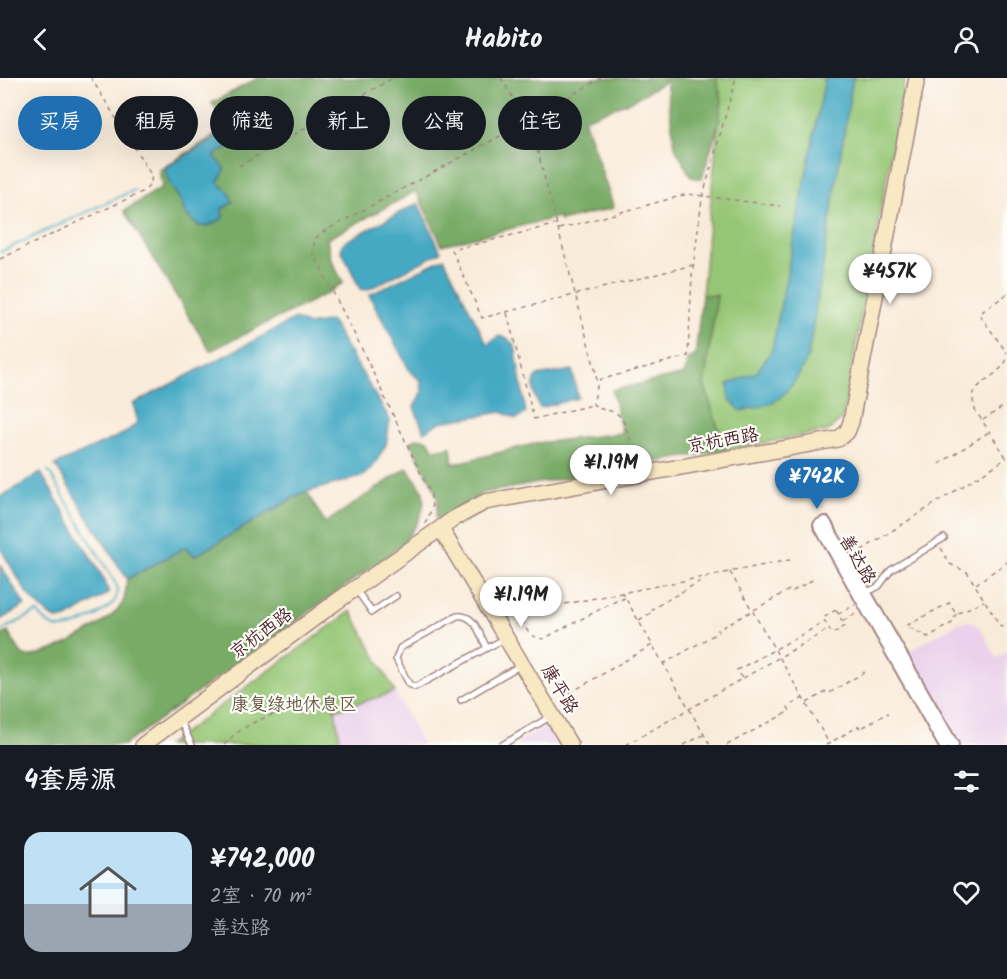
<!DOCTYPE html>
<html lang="zh">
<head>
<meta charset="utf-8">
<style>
	body { margin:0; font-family:Kalam,"LXGW WenKai TC",sans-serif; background:#20242c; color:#f1f3f6; height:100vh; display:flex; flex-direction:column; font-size:22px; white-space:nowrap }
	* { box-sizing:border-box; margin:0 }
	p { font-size:20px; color:#9ea1a6 }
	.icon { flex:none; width:33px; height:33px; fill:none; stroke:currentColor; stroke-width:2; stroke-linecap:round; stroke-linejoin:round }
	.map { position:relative; height:667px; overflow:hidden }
	.panel { display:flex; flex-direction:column; background:#171b24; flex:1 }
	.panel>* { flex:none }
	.guide { position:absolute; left:18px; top:18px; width:600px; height:54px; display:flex; gap:12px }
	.price { position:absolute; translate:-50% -51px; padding:0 14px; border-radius:21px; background:#fff; color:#222; font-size:20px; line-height:39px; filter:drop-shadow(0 2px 3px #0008) }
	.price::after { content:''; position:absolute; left:50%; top:36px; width:18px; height:14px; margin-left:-9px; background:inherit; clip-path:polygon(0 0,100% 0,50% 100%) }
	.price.selected { background:#1f6fb2; color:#fff }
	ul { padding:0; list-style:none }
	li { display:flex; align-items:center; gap:18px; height:150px; padding:0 24px }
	li span { display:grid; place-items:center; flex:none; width:168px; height:120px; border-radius:18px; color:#555 }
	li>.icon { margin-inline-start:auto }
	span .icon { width:72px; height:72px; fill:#fffc; stroke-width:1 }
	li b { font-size:26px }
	h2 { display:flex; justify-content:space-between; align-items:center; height:72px; padding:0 24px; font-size:26px }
	.tag { padding:0 21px; border-radius:27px; background:#171b24; box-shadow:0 6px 24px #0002; font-size:21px; line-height:54px }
	.tag.selected { background:#1f6fb2; color:#fff }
	header { display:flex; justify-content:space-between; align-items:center; height:78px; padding:0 24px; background:#171b24; font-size:27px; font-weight:700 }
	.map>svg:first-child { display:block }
</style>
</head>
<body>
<header><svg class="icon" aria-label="back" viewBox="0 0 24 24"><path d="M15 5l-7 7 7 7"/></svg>Habito<svg class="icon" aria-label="person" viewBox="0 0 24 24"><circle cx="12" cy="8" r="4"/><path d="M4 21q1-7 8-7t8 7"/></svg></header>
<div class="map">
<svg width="1007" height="667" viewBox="0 0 1007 667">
	<rect width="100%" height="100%" fill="#fdfcf7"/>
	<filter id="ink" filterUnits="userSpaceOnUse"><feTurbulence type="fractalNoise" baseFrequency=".0167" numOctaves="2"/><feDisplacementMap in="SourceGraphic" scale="12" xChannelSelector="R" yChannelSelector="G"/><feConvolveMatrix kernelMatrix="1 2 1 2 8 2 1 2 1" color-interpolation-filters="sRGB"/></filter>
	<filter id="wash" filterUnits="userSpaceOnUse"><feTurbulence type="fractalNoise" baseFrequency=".008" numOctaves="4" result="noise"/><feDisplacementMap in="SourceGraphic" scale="24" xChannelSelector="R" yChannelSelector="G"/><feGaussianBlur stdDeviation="1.35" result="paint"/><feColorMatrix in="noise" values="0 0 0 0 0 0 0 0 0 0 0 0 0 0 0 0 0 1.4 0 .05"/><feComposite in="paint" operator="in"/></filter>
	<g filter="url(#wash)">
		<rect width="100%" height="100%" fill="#f9ebd9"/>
		<!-- built -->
		<path fill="#ebd1eb" d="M 351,533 L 423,667 L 167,667 Z
			M 971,543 L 981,551 L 997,580 L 1007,574 L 1007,667 L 959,667 L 907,574 L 960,544 Z
			M 552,645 L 564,667 L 514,667 Z"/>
		<!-- green -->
		<path fill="#95c675" stroke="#707250" stroke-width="1.5" d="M 716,0 L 905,0 L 843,337 L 839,344 L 827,353 L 725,372 L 704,306 L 717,218 L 702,217 L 718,47 L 722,22 Z
			M 351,533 L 395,614 L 335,632 L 341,667 L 167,667 Z"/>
		<!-- forest -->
		<path fill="#78ab66" stroke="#616548" stroke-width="1.5" d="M 258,0 L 716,0 L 722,22 L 718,47 L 702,101 L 691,99 L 675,69 L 666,3 L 631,23 L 584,41 L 614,130 L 560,143 L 559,139 L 442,167 L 416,113 L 327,161 L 331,181 L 343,205 L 324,217 L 210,273 L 124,133 L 162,109 L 159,92 L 228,49 L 212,25 Z
			M 702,217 L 717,217 L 704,306 L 725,372 L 483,415 L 443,441 L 436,440 L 438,422 L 432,405 L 410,364 L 417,360 L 428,362 L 434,372 L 451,369 L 453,386 L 537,365 L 622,355 L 612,312 L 685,296 L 687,281 L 695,278 Z
			M 407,390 C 412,397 421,407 423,415 C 428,434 411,455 401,468 L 124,667 L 0,667 L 0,558 L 8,554 L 23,578 C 45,582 114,544 123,524 C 126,517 126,508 127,501 L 186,469 L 195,478 L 300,416 L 307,414 L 325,445 Z"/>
		<!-- water -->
		<path fill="#44a9c4" stroke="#476478" stroke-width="1.5" d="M 825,0 L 853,0 L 808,279 C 799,298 787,321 765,327 C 757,330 749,330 741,333 L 730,322 L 728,306 L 757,294 L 772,272 Z
			M 233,53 L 237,57 L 235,65 L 214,78 C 226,90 228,92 217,104 L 228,113 L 233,124 L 222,131 L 223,140 C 203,152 200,152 184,134 C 183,118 165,107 165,90 L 226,54 Z
			M 418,125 L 441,174 L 375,208 L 366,212 L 360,211 L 341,171 L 344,164 Z
			M 444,180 L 487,266 L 499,258 L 508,261 L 515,268 L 526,335 L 516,341 L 502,334 L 440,344 L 424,354 L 414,329 L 422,314 L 421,303 L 410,293 L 369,217 Z
			M 295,241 L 308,247 L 331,243 L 390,342 L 386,367 L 374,387 L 363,398 L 300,416 L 195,478 L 186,469 L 127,501 L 55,387 L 125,355 L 138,344 L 133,326 Z
			M 572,292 L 578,320 L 540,330 C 535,321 531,308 537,298 Z
			M 41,395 L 105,503 L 109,515 L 67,540 L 58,542 L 47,536 L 28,517 L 0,470 L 0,419 Z
			M 0,487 L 25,527 L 0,542 Z"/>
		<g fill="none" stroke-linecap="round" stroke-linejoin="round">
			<!-- stream -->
			<path stroke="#44a9c4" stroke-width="2" d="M 0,174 L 134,112
				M 0,553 L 37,534 C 44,542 49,549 60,550 C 74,551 108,534 115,522 C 118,518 117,512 117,508 L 48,392"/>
		</g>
	</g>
	<g filter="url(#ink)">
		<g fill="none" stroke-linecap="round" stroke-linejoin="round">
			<defs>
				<path id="lane" d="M 357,513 L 372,534 L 396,518
					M 864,516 L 879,508 L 891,492 L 944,460
					M 487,570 L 415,609 L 409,606 L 396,581 L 400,570 L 457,538 C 475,536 479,555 487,570 L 506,560
					M 461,622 L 519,588
					M 180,642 L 192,667
					M 502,667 L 550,639"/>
				<path id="street" d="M 944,667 L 819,447 L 825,444 L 953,667"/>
				<path id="secondary" d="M 441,451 L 570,667
					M 143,667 L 336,524 L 455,440 L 485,424 L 838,361 L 847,354 L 851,344 L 917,0"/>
			</defs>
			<!-- lane casing -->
			<use href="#lane" stroke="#a28582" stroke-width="8"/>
			<!-- street casing -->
			<use href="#street" stroke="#a28582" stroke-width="14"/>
			<!-- secondary casing -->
			<use href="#secondary" stroke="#a28582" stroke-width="18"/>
			<!-- path -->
			<path stroke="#a28582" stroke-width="1.5" stroke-dasharray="4.5 4.5" stroke-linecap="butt" d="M 501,0 L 532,52 L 596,295 L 597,309 L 593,326 C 600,333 608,331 616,335 C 626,340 633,373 637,384
				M 239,88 L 393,0
				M 557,146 L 452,172 L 482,240 L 693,187
				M 559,151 L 688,116 L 780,128
				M 0,181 L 144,113 C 151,107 153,103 150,95 L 91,0
				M 1007,216 L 979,236 L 1007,275
				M 507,235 L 534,341 L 592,327
				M 599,302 L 688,278 L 692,198 L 702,121 L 736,0
				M 983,342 L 1007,326
				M 1006,379 L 975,332 L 972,317 C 980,302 1000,297 1007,281
				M 939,386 L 989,354
				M 425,446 L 432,430 L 431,417 L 359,265 L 313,175 L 315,161 L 321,155 L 528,43 L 601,0
				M 941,470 L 950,486 L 967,494 L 1001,549 L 1007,546
				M 854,477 L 1007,380
				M 730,494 L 830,667
				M 976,506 L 1007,484
				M 622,514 L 710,667
				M 625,520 L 614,524 L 543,561 C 527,558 522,549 524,534 L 790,482
				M 836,532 L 845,548 L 832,556 L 823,540 Z
				M 838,536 L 855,527
				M 956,536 L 952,545 L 928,559 L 906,548 L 949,525 L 956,536 L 984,523
				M 639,542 L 654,533 L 652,531 L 709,498
				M 843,543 L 857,535
				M 663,586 L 719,554 L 718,552 L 791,511 L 793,513 L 814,501
				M 742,600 L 737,592 L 825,544
				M 570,615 L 652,567
				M 807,625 L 827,613 L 829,615 L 865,594
				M 224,667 C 247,639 305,621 339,637
				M 626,667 L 829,551
				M 684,667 L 703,657
				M 727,667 L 790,633 L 788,629 L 803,620
				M 826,667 L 859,648 L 860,651 L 888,635"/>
			<!-- lane -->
			<use href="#lane" stroke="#fff" stroke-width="5"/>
			<!-- street -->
			<use href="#street" stroke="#fff" stroke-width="10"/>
			<!-- secondary -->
			<use href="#secondary" stroke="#f8e8c3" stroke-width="15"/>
		</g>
	</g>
	<g text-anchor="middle" stroke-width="4.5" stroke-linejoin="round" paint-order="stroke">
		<!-- street labels -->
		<g font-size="18" fill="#4a1f2b" stroke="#fdfcf7">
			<text transform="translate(723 362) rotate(-10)" y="6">京杭西路</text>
			<text transform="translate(858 481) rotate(60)" y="6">善达路</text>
			<text transform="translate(261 555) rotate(-37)" y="6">京杭西路</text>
			<text transform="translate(560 611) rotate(59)" y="6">康平路</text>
		</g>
		<!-- park labels -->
		<g font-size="18" fill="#645945" stroke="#fdfcf7">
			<text x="294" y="632">康复绿地休息区</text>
		</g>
	</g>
</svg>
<b class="price" style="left:890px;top:227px">¥457K</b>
<b class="price" style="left:611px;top:418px">¥1.19M</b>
<b class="price selected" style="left:817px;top:432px">¥742K</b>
<b class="price" style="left:521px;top:550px">¥1.19M</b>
<div class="guide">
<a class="tag selected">买房</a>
<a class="tag">租房</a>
<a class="tag">筛选</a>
<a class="tag">新上</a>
<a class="tag">公寓</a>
<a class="tag">住宅</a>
</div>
</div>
<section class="panel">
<h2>4套房源<svg class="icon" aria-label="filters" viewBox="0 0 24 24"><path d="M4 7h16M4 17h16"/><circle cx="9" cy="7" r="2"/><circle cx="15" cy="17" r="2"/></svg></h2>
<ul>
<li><span style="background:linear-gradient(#bfe0f5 60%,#9aa5b1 0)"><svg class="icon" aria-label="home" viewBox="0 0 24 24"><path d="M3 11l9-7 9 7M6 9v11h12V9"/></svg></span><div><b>¥742,000</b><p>2室 · 70 m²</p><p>善达路</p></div><svg class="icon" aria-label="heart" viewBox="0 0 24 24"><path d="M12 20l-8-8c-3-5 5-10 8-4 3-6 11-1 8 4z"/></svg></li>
</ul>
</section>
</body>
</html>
